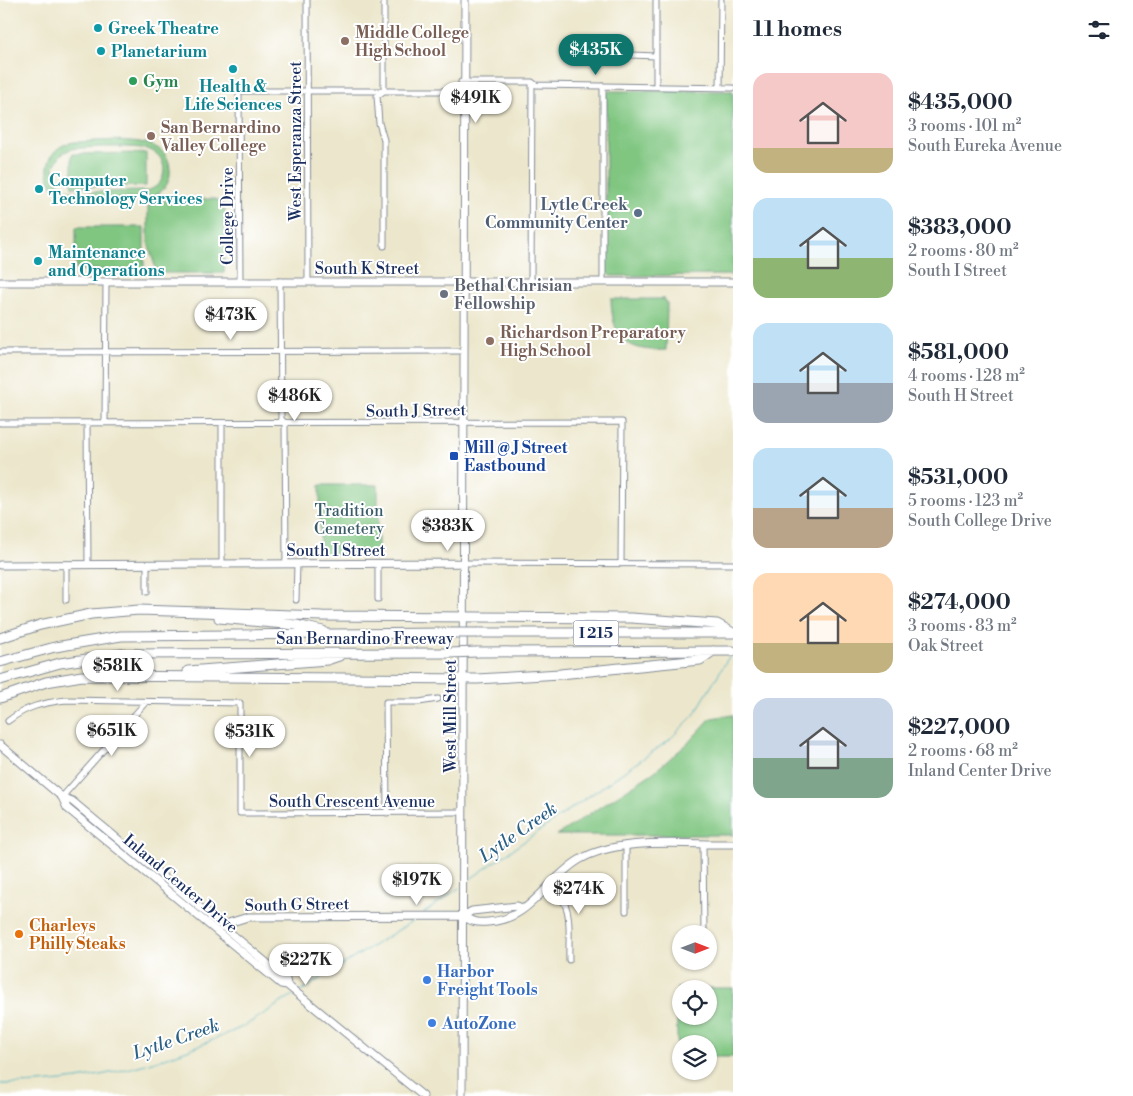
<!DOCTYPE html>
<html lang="en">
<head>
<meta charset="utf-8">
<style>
	body { margin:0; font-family:"Libre Bodoni",serif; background:#f6f6f7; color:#1f2937; height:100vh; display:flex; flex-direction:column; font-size:19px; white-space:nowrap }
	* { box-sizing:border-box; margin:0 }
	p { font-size:16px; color:#747a83 }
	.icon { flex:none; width:28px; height:28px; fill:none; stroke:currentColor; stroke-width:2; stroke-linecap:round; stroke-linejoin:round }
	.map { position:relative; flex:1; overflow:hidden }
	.drawer { display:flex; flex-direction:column; background:#fff; width:400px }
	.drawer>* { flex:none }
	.needle { width:32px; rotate:90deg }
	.tools { position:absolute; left:672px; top:925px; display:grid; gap:10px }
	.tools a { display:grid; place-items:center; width:45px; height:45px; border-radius:50%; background:#fff; box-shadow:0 1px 4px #0004; font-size:25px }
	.price { position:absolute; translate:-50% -42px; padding:0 11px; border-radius:18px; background:#fff; color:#222; font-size:16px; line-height:32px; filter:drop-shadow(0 1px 2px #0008) }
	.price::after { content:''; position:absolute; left:50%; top:30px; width:15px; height:11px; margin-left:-8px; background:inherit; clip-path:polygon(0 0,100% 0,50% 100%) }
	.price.current { background:#0f766e; color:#fff }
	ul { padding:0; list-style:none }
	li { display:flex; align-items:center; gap:15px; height:125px; padding:0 20px }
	li span { display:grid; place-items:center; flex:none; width:140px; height:100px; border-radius:15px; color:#555 }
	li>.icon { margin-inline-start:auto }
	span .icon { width:60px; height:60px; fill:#fffc; stroke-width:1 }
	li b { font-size:21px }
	h2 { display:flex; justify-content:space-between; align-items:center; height:60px; padding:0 20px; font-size:21px }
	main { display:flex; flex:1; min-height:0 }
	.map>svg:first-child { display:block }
</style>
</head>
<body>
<main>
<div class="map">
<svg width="733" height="1096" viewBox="0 0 733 1096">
	<rect width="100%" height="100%" fill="#fff"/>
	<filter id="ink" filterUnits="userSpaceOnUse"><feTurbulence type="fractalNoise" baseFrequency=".02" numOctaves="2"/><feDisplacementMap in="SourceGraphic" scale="10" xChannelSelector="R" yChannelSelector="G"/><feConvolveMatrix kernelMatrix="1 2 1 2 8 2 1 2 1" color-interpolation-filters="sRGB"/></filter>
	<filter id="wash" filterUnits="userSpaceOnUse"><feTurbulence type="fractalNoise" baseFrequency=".0096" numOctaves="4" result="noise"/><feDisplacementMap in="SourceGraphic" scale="20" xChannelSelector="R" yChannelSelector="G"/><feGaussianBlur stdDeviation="1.12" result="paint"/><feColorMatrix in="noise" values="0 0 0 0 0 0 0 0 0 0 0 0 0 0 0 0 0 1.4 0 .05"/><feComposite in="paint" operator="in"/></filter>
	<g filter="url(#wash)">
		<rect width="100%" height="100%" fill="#ece7cc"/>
		<!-- green -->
		<path fill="#80c681" stroke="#4e7a70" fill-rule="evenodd" d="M 609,91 L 733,91 L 733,275 L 611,276 L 606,273 L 606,94 Z
			M 75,142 C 101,142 170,130 170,170 C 171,180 165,190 156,195 C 148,199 78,201 68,198 C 62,196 55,190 51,184 C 42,164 53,144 75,142 ZM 71,149 C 86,147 138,145 150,150 C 161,154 166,165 163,176 C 161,184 154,189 146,191 L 75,192 L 65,189 L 57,181 L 54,166 L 61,154 Z
			M 146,153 L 146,186 L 72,187 L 72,154 Z
			M 171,199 L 215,199 L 222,203 L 225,208 L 224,273 L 157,273 L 148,243 L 148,206 Z
			M 76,227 L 144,227 L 144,270 L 76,270 Z
			M 611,299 L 664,299 L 667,303 L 666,350 C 627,352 612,339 611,299 Z
			M 320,485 L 378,485 L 378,554 L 320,554 Z
			M 733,715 L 733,835 L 557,835 L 654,772 L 687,744 L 711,718 Z
			M 677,988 L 733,988 L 733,1057 L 709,1057 L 709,1044 L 681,1044 L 681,1057 L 677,1057 ZM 681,989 L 709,989 L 709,1016 L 681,1016 Z"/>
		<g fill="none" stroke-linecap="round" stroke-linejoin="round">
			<!-- stream -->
			<path stroke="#42adc1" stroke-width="1" d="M 466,882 L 668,741 L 694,715 L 730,655
				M 424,913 L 459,888
				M 299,992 L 416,919
				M 0,1084 C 84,1085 155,1066 231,1032 C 253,1023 273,1007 293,995"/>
		</g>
	</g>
	<g filter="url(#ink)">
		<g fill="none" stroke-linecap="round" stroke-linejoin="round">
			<defs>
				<path id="street" d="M 307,0 L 308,282
					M 384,0 L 384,91 L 377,96 L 379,123 L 384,140 L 384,246
					M 631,55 L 656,56
					M 461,82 L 532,82 L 536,85 L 733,88
					M 603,86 L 603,282
					M 656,86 L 656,0
					M 720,88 L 721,0
					M 240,281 L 239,91 L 461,91
					M 280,281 L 281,419 L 285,423 L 286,564
					M 531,282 L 532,82
					M 0,352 L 463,351
					M 0,423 L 622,422 L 621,564
					M 87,423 L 88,565
					M 105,423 L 106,281
					M 222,423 L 222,564
					M 463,563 L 733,564
					M 378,564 L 378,599
					M 66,565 L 66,600
					M 147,592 L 147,564
					M 296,600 L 297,564
					M 8,721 C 27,706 43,703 66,700 L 240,703 L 240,813 L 463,812
					M 62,797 L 145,703
					M 387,813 L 386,702 L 419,702 L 438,699
					M 626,845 L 626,911
					M 703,845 L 704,934
					M 551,884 C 575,907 568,929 569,960"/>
				<path id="secondary" d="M 0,282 L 733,282
					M 0,565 L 463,563
					M 0,745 L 62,797 L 72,801 L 286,979 L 287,985
					M 62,797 L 67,808 L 281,984 L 287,985 L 423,1096
					M 463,916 C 472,922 477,923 488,922 C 530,920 546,880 579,860 C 619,836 687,845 733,844
					M 222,925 L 248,917 L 463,916 L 472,911 L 517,906 L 522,908
					M 462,1096 L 465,0"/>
				<path id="highway" d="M 219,618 L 296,625 L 323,631
					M 478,633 L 730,633
					M 0,638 L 40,625 L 91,614 L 139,610 L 322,616 L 631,618 L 717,624 L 733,633
					M 477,652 L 733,651
					M 0,662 L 55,647 L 121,636 L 448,633
					M 188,671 L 327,660 L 339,656
					M 0,680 L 60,663 L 121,654 L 449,653
					M 0,698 L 46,682 L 82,676 L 477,679 L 560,674 L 700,660 L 713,651"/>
			</defs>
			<!-- street casing -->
			<use href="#street" stroke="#848b95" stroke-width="7"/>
			<!-- secondary casing -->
			<use href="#secondary" stroke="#848b95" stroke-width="9"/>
			<!-- highway casing -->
			<use href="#highway" stroke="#848b95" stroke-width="11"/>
			<!-- street -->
			<use href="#street" stroke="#fff" stroke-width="5"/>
			<!-- secondary -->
			<use href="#secondary" stroke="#fff" stroke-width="7"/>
			<!-- highway -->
			<use href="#highway" stroke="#fff" stroke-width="9"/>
			<defs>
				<path id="highway-bridge" d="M 448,633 L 478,633
					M 449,653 L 477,652"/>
			</defs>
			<!-- highway-bridge casing -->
			<use href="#highway-bridge" stroke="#848b95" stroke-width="11" stroke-linecap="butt"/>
			<!-- highway-bridge -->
			<use href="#highway-bridge" stroke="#fff" stroke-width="9"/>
		</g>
	</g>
	<!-- markers -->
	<g fill="#0f9aa8" stroke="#fff" stroke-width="2">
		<circle cx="98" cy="28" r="5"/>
		<circle cx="101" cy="51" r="5"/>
		<circle cx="233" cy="69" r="5"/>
		<circle cx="39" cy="189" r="5"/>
		<circle cx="38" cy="261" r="5"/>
	</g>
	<g fill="#8d6e63" stroke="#fff" stroke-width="2">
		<circle cx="345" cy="41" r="5"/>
		<circle cx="151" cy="136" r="5"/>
		<circle cx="490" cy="341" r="5"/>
	</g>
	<circle fill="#2e9e5b" stroke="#fff" stroke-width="2" cx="133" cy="81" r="5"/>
	<circle fill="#5c6f8a" stroke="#fff" stroke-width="2" cx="638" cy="213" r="5"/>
	<circle fill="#6b7280" stroke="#fff" stroke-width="2" cx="444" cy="294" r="5"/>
	<rect fill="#1a4fb4" stroke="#fff" stroke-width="2" x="449" y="451" width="10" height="10" rx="2.5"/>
	<circle fill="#e8710a" stroke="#fff" stroke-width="2" cx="19" cy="934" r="5"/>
	<g fill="#3f7fe0" stroke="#fff" stroke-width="2">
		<circle cx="427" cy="980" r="5"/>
		<circle cx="432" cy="1023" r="5"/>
	</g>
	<g text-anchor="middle" stroke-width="4" stroke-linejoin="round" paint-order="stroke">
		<!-- shield labels -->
		<rect fill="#fff" stroke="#5f6d8e" stroke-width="1" x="573.5" y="620.5" width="45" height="25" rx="4"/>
		<g font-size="15" font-weight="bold" fill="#1b2f5e">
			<text x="596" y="638">I 215</text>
		</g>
		<!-- culture labels -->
		<g font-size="16" font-weight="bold" fill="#0d838f" stroke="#fff" text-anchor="start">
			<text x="108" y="34">Greek Theatre</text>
			<text x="111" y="57">Planetarium</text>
			<text x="233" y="92" text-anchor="middle">Health &amp;<tspan x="233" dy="18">Life Sciences</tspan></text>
			<text x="49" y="186">Computer<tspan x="49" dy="18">Technology Services</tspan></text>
			<text x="48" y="258">Maintenance<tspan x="48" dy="18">and Operations</tspan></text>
		</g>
		<!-- education labels -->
		<g font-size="16" font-weight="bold" fill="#785e54" stroke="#fff" text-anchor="start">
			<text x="355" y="38">Middle College<tspan x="355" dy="18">High School</tspan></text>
			<text x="161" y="133">San Bernardino<tspan x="161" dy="18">Valley College</tspan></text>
			<text x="500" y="338">Richardson Preparatory<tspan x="500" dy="18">High School</tspan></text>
		</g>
		<!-- leisure labels -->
		<g font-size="16" font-weight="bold" fill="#27864d" stroke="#fff" text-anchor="start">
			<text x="143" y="87">Gym</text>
		</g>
		<!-- street labels -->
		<g font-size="16" fill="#1b2f5e" stroke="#fff">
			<text transform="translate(295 141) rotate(-90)" y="6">West Esperanza Street</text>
			<text transform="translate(227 216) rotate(-90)" y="6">College Drive</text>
			<text x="367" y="274">South K Street</text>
			<text transform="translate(416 410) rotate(-1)" y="6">South J Street</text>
			<text x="336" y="556">South I Street</text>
			<text x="365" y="644">San Bernardino Freeway</text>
			<text transform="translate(450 716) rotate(-90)" y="6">West Mill Street</text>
			<text x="352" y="807">South Crescent Avenue</text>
			<text transform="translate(181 883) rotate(40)" y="6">Inland Center Drive</text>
			<text transform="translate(297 904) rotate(-1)" y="6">South G Street</text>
		</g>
		<!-- service labels -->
		<g font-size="16" font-weight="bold" fill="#4e5e75" stroke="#fff" text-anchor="end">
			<text x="628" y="210">Lytle Creek<tspan x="628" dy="18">Community Center</tspan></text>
		</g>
		<!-- worship labels -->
		<g font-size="16" font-weight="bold" fill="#5b616d" stroke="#fff" text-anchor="start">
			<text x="454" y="291">Bethal Chrisian<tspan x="454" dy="18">Fellowship</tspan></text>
		</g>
		<!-- transit labels -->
		<g font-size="16" font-weight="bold" fill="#164399" stroke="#fff" text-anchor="start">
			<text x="464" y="453">Mill @ J Street<tspan x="464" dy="18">Eastbound</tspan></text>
		</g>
		<!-- park labels -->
		<g font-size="16" fill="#395c68" stroke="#fff">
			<text x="349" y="516">Tradition<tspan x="349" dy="18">Cemetery</tspan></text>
		</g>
		<!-- food labels -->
		<g font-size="16" font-weight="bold" fill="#c56008" stroke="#fff" text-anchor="start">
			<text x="29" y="931">Charleys<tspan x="29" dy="18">Philly Steaks</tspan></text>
		</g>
		<!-- shop labels -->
		<g font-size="16" font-weight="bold" fill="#366cbe" stroke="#fff" text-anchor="start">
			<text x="437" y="977">Harbor<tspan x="437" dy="18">Freight Tools</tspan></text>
			<text x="442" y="1029">AutoZone</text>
		</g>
		<!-- water labels -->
		<g font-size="18" font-style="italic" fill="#2b6186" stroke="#fff">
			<text transform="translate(518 832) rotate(-35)" y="6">Lytle Creek</text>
			<text transform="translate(176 1039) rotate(-19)" y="6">Lytle Creek</text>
		</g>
	</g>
</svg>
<div class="tools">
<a><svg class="needle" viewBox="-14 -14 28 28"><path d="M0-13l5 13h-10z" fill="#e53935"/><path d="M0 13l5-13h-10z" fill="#747a83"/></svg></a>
<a><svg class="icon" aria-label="locate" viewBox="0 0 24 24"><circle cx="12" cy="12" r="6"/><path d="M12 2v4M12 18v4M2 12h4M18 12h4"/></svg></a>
<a><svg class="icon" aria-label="layers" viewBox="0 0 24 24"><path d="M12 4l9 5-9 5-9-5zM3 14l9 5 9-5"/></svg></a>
</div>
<b class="price current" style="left:596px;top:76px">$435K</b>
<b class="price" style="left:476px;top:124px">$491K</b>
<b class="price" style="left:231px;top:341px">$473K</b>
<b class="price" style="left:295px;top:422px">$486K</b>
<b class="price" style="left:448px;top:552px">$383K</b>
<b class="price" style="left:118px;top:692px">$581K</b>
<b class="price" style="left:112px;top:757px">$651K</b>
<b class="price" style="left:250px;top:758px">$531K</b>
<b class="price" style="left:417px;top:906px">$197K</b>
<b class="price" style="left:579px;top:915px">$274K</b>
<b class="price" style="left:306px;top:986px">$227K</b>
</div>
<section class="drawer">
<h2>11 homes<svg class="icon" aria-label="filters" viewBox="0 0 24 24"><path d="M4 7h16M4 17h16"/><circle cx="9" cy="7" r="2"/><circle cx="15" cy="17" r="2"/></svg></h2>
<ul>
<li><span style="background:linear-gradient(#f6c9c9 75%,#c2b280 0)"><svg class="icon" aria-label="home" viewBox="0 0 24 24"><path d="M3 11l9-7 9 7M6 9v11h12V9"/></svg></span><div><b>$435,000</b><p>3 rooms · 101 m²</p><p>South Eureka Avenue</p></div></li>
<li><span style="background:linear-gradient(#bfe0f5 60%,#8fb573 0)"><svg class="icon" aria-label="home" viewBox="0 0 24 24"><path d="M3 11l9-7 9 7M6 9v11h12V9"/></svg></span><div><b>$383,000</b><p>2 rooms · 80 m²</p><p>South I Street</p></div></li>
<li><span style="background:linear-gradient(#bfe0f5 60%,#9aa5b1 0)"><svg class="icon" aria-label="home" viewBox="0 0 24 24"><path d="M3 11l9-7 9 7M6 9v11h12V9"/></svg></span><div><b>$581,000</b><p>4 rooms · 128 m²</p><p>South H Street</p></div></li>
<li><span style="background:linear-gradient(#bfe0f5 60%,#b9a48a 0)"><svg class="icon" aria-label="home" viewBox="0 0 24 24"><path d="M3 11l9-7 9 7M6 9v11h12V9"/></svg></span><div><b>$531,000</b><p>5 rooms · 123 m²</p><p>South College Drive</p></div></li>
<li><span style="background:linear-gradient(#ffd9b3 70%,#c2b280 0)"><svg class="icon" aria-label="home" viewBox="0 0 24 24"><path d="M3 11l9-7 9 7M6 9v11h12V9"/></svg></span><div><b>$274,000</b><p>3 rooms · 83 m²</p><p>Oak Street</p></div></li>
<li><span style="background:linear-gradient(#c9d6e8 60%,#7fa58c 0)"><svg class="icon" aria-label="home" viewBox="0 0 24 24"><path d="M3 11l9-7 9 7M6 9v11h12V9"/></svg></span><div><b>$227,000</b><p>2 rooms · 68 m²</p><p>Inland Center Drive</p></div></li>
</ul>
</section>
</main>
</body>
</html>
